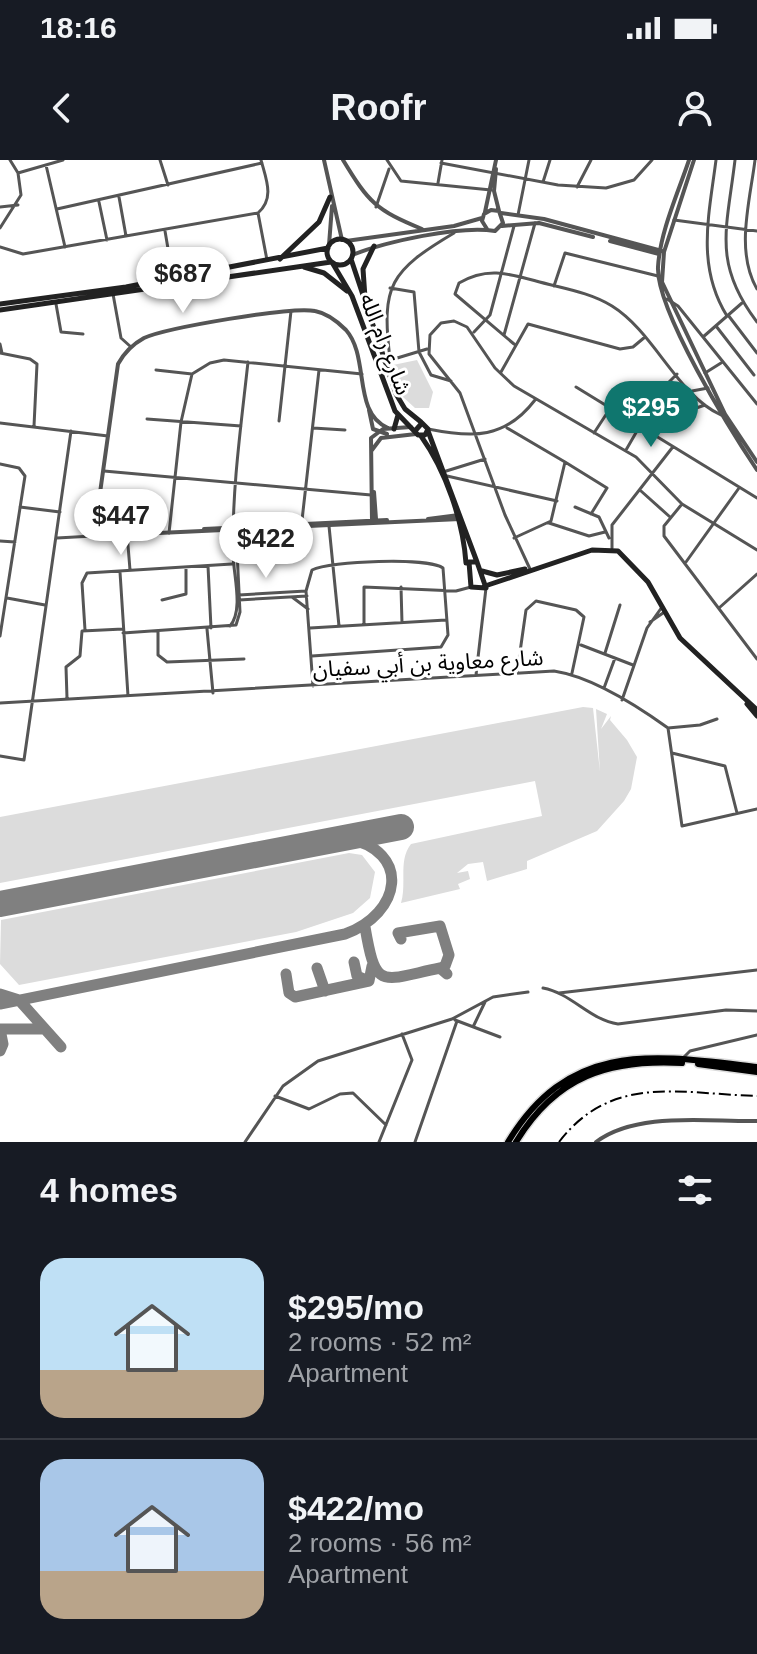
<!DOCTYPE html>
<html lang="en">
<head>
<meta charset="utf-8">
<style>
	body { margin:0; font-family:Helvetica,"Noto Sans Arabic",sans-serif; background:#242831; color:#f1f3f6; height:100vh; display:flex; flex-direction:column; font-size:30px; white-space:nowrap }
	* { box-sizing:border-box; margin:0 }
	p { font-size:26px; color:#9ea1a6 }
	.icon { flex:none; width:44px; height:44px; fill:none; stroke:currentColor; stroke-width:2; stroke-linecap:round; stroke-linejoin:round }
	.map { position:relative; height:982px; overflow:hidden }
	.sheet { display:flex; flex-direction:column; background:#171b24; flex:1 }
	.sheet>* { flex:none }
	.price { position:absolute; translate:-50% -68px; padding:0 18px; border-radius:28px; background:#fff; color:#222; font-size:26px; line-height:52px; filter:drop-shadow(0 2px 4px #0008) }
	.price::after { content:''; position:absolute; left:50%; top:48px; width:24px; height:18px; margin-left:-12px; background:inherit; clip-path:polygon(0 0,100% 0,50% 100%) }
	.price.on { background:#0f766e; color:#fff }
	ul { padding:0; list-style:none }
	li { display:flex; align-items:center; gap:24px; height:200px; padding:0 40px }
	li+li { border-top:2px solid #363941 }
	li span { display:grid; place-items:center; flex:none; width:224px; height:160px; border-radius:24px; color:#555 }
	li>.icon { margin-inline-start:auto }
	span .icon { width:96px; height:96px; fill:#fffc; stroke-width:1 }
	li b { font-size:34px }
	h2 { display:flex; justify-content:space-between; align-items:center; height:96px; padding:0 40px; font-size:34px }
	.status { display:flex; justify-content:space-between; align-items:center; height:56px; padding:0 40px; background:#171b24; direction:ltr }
	.status svg { height:22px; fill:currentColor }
	header { display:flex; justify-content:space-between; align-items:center; height:104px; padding:0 40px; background:#171b24; font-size:36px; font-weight:800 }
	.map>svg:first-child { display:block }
</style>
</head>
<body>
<div class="status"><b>18:16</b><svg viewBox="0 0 49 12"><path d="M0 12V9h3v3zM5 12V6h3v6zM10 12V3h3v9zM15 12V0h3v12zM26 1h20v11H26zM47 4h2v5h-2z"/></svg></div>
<header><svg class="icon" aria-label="back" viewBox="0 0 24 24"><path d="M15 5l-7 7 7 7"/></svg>Roofr<svg class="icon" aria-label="person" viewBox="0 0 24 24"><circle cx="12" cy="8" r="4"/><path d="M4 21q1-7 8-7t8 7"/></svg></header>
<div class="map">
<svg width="757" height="982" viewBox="0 0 757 982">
	<rect width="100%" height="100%" fill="#fff"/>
	<!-- green -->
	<path fill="#dcdcdc" d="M 417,200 L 433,232 L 429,248 L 415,248 L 403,237 L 393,205 Z
		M 583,547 L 593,548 L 600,612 L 596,549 L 607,554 L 601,569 L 611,556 L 610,560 L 627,580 L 637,597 L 631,629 L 624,641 L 597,671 L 527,701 L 527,709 L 487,721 L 483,702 L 468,704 L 457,713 L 468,711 L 470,719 L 458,724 L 460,729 L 401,743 C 407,723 398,700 411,684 L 542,656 L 535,621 L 0,723 L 0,657 Z
		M 349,693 L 362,695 L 375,712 L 370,738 L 353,753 L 296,772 L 19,825 L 0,804 L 1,760 Z"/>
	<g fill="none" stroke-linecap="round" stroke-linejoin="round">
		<!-- taxiway -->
		<path stroke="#808080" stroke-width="11" d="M 365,767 C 376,832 381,820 440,808 L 447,814
			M 401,779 L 398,773 L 440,766 L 449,795 L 445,806 L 440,808
			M 354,802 L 357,816 L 369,821
			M 317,808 L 325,831
			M 286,814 L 289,833 L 295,837 L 369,821 L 372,806
			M 0,834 L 19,840 L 61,887
			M 0,844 L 345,774 C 401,754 413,691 346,678
			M 0,869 L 43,869
			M 0,891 L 3,884 L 0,869"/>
		<!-- runway -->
		<path stroke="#808080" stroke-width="26" d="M 0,744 L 401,667"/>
		<defs>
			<path id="primary" d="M 698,904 L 757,912
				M 508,982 C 570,879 655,895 757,907
				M 516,982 C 556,916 609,899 682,903"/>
		</defs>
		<!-- primary casing -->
		<use href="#primary" stroke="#dbdbdb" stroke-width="9"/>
		<!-- minor -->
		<path stroke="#555" stroke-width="3" d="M 160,0 L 168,25
			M 387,0 L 401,21 L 491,30
			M 716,0 C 709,55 696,106 727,156
			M 735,0 C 727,68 712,103 757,162
			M 755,0 C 750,41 735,91 757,129
			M 441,3 L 558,25 L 606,28 L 634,20 L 652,0
			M 46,5 L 65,87
			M 18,13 L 63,0
			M 543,22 L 550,0
			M 438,23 L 442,0
			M 577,27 L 591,0
			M 119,37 L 126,76
			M 99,42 L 107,80
			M 0,47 L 18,45
			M 376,47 L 389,9
			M 57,49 L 262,3
			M 258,53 L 267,100
			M 518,55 L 529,0
			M 674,60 L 757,71
			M 0,68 L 21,35 L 18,13 L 10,0
			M 165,71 L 173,118
			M 0,87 L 23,94 L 258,53 C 275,38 266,19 261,0
			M 554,126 L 565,93 L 658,116
			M 390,128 L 414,132 L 419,192 L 431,215 L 451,221
			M 113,134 L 121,178 L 131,187
			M 667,139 L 678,146 L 757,244
			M 56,144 L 61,172 L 83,174
			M 728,155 L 757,193
			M 716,166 L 754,215
			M 474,172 L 490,155 L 514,66
			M 504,175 L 535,63
			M 703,177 L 742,143
			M 0,184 L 2,193
			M 514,184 L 455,134 L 459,123 C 486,107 507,113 536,121 C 561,128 590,132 612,146 C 654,172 677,235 721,255
			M 0,193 L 30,199 L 37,204 L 34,266
			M 390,199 C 381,125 390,111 454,73
			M 384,202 L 427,189
			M 156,210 L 192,214
			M 501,212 L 528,164 L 620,189 L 633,187 L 645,177
			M 705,213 L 721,203
			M 576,227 L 757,338
			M 692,231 L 708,228
			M 670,257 L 705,245
			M 147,259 L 241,266
			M 279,261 L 291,151
			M 0,263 L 108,276
			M 313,268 L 345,270
			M 507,268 L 565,302 L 551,361 L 514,378
			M 428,269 C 473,278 505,279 535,240
			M 594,273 L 626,224
			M 626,290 L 660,231 L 677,214
			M 565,302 L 607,328 L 591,354
			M 0,304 L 19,308 L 25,316 L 0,476
			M 104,311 L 371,335
			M 443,312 L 485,299
			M 447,316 L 557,341
			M 641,331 L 670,357
			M 682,344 L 664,366 L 664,376 L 757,499
			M 20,347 L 60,352
			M 575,347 L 599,357 L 609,378
			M 549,363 L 589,376 L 605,372
			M 329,366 L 339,466
			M 301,369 L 319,210
			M 127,373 L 130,410
			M 169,373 L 181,262 L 192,214 L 210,203 L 224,200 L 362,214
			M 57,378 L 93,376
			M 0,381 L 15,382
			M 612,388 L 612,365 L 672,288
			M 686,402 L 739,328
			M 208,406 L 211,468
			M 530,409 L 505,355 L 460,233 L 429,194 L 430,175 L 441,163 L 454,161 L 467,167 L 495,208 L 514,226 L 636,297 L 682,344 L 757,390
			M 120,412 L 128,536
			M 401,427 L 402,463
			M 239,435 L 306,431
			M 292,437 L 308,449
			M 7,438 L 45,445
			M 162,440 L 186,434 L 186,407
			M 239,440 L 307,436
			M 719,448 L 757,414
			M 650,462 L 663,453
			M 364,465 L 364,427 L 456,431 L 471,427
			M 230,466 C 244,450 233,414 233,393 C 232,329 241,266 248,202
			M 310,468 L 446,460
			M 207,469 L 213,533
			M 85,470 L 82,423 L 87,413 L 232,404
			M 158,471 L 158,495 L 167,502 L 244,499
			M 123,473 L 236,465 L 240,452 L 236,371
			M 581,485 L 633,505
			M 605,493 L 620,445
			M 312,496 L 441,487 L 448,475 L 443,408 C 428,397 330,401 312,410 L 306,431 L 313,526
			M 517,513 L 526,450 L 536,441 L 576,450 L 584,457 L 572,513
			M 476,515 L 486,428
			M 604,528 L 615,498
			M 67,538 L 66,507 L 80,496 L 82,471 L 123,469
			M 622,540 L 647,468 L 662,447
			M 0,543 L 554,511 C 593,517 636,545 668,568 L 682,666 L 757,649
			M 668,568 L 700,565 L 717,559
			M 672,593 L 725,606 L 737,653
			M 0,596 L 24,600 L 71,271
			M 543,828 C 571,833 590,860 618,864 L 726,850 L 757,851
			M 559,833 L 757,810
			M 455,860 L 500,877
			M 473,867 L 485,842
			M 682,899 L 690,891 L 757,875
			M 275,936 L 309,949 L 340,934 L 353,933 L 386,965
			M 245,982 L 283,926 L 318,901 L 452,859 L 493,837 L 528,832
			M 379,982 L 412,900 L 402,874
			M 415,982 L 457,861"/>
		<!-- tertiary -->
		<path stroke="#555" stroke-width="4" d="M 324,0 L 342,80
			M 343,0 C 369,43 376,50 422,69
			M 689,0 C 678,33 660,72 658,107 C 656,150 731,271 757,310
			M 694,0 L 664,92 L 662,122 L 725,254 L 757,302
			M 496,9 L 494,31 L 499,51
			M 485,52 L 496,0
			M 501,53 L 544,59 L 662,91
			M 502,66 L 539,63 L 593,77
			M 346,81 L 454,66 L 482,58
			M 610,81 L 659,94
			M 329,85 L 332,46
			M 352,95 C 385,82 460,65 495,71 L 503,63 L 499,51 L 491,50 L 484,54 L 482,61 L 487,69
			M 369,250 L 373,269 L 387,274
			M 388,268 C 352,253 370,197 346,170 C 338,162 326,153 315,151 C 292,146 166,168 144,178 C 133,184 124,193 118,204 L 94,376 L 460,359
			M 372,290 L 381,278 L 416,274
			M 374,332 L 376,359
			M 428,359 L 459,355
			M 372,361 L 371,278 L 383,269 L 411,267
			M 204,369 L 387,360
			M 596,982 C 637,951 707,962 757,961"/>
		<!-- secondary -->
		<path stroke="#222" stroke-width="5" d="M327 92a13 13 0 1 1 26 0a13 13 0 1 1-26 0Z
			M 280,99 L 319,62 L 330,37
			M 351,99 L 396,234 L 405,249 L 421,262
			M 333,104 L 352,136 L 395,251 L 418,275 L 425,275 L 428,269 L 422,263 L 415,271
			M 304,107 L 324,113 L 347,131
			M 365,138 L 363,109 L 374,86
			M 0,144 L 126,127 L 328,88
			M 0,150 L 331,102
			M 394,269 L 398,255
			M 428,271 L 477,402
			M 421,276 C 446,311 463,361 466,403
			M 469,402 L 477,402 L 486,428 L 471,427 Z
			M 482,411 L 497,415 L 525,409
			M 488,425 L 592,390 L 618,391 L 648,422 L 680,478 L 757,550
			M 747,544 L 757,556"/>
		<!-- primary -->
		<use href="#primary" stroke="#000" stroke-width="6"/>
		<!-- rail -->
		<path stroke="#000" stroke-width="2" stroke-dasharray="12 4 2 4" stroke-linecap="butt" d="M 559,982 C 612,913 681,934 757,936"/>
	</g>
	<g text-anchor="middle" stroke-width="6" stroke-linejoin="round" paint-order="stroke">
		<!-- street labels -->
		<g font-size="22" fill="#000" stroke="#fff">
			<text transform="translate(386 184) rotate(69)" y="8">شارع رام الله</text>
			<text transform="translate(428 503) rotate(-3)" y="8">شارع معاوية بن أبي سفيان</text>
		</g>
	</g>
</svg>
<b class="price" style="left:183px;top:155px">$687</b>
<b class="price on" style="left:651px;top:289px">$295</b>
<b class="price" style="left:121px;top:397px">$447</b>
<b class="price" style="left:266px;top:420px">$422</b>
</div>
<section class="sheet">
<h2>4 homes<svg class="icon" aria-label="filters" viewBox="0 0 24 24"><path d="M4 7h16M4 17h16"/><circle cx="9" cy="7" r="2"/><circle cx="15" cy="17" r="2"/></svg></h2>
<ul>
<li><span style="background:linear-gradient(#bfe0f5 70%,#b9a48a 0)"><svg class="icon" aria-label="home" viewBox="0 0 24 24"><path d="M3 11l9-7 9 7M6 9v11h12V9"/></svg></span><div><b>$295/mo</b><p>2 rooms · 52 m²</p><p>Apartment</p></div></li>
<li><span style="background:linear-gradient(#a9c7e8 70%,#b9a48a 0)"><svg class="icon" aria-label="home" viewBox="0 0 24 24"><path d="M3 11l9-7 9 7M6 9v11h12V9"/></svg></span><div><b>$422/mo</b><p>2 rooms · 56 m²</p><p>Apartment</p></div></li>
</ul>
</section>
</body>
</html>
